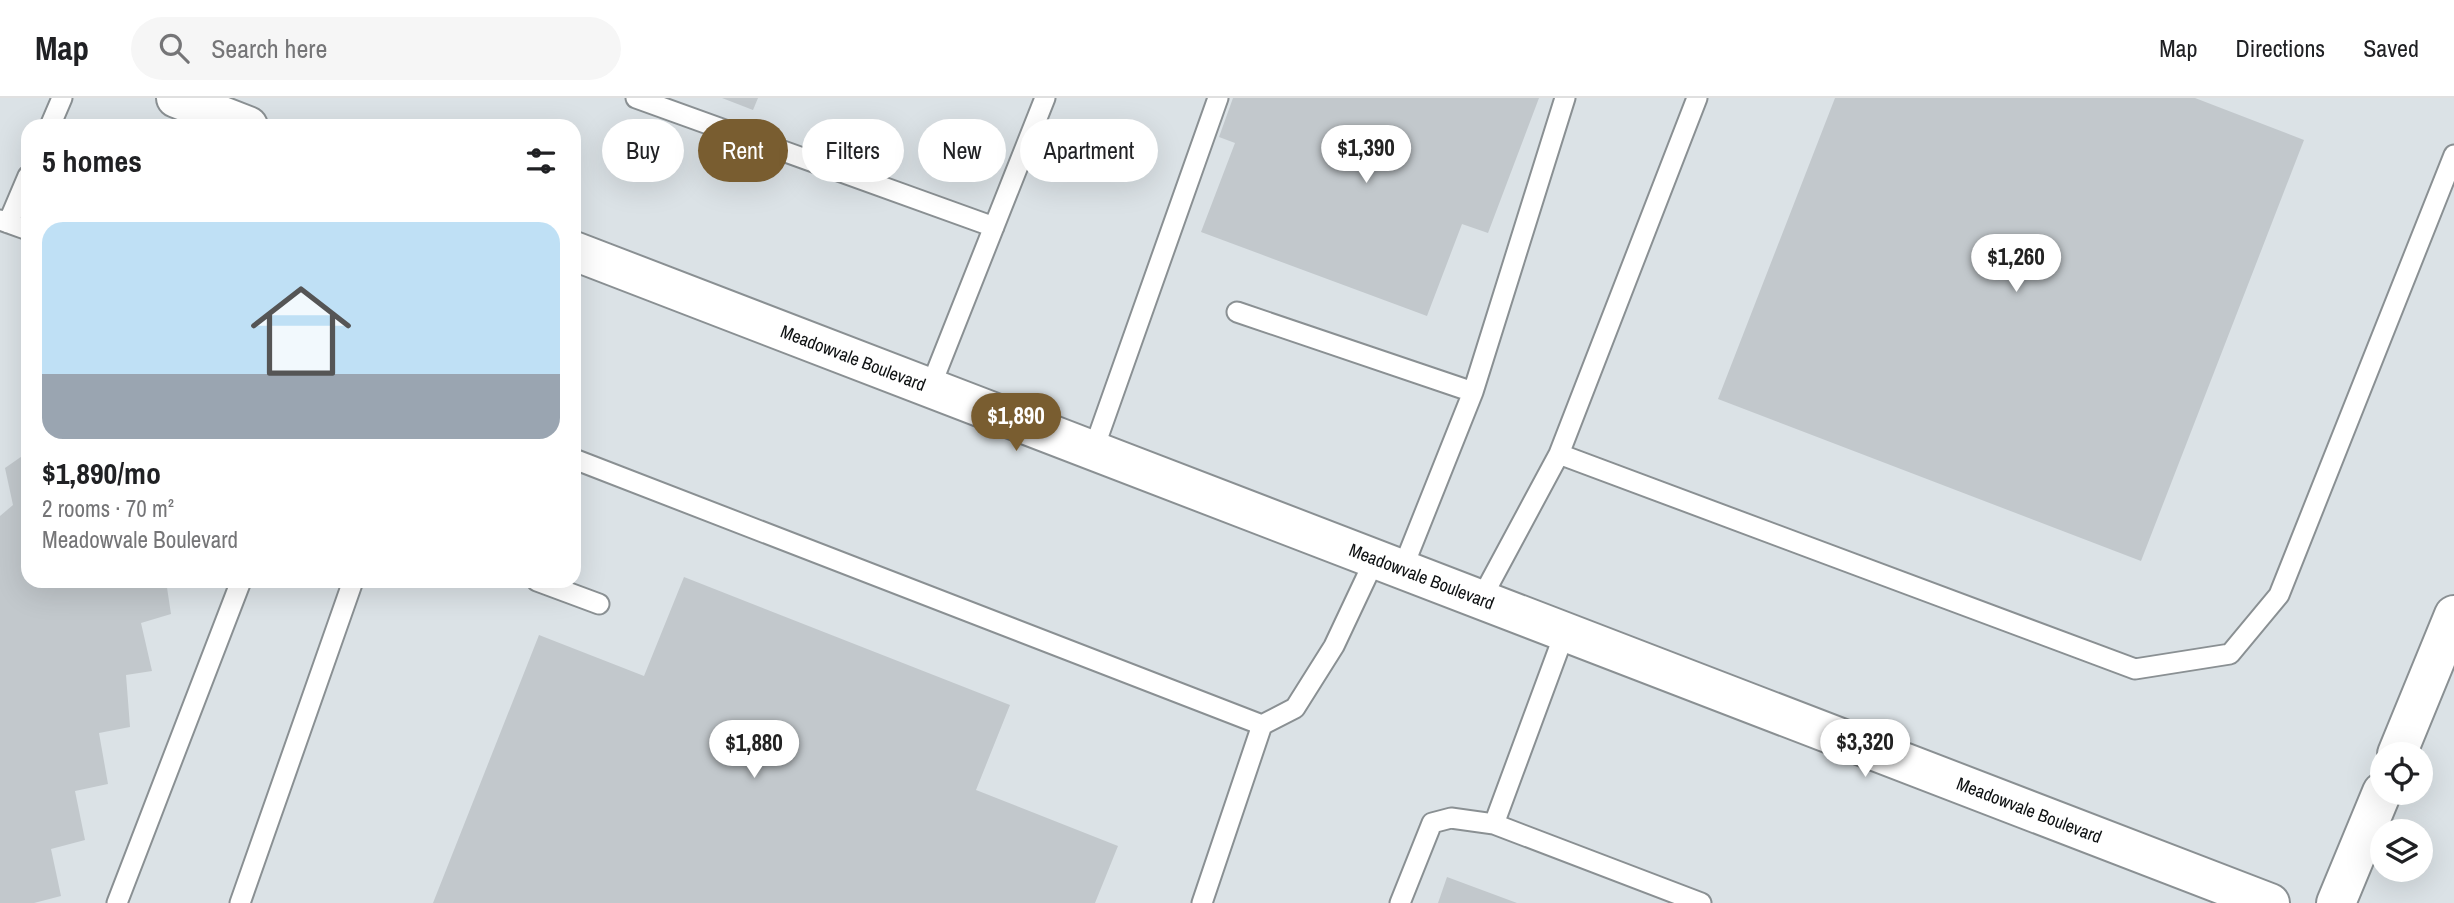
<!DOCTYPE html>
<html lang="en">
<head>
<meta charset="utf-8">
<style>
	body { margin:0; font-family:"Archivo Narrow",sans-serif; background:#f6f6f6; color:#202124; height:100vh; display:flex; flex-direction:column; font-size:26px; white-space:nowrap }
	* { box-sizing:border-box; margin:0 }
	p { font-size:23px; color:#757577 }
	.icon { flex:none; width:38px; height:38px; fill:none; stroke:currentColor; stroke-width:2; stroke-linecap:round; stroke-linejoin:round }
	.map { position:relative; flex:1; overflow:hidden }
	.sheet { position:absolute; left:21px; top:21px; width:560px; height:469px; display:flex; flex-direction:column; background:#fff; border-radius:21px; box-shadow:0 7px 28px #0002 }
	.sheet>* { flex:none }
	.hud { position:absolute; left:602px; top:21px; width:665px; height:63px; display:flex; gap:14px }
	.tools { position:absolute; left:2370px; top:644px; display:grid; gap:14px }
	.tools a { display:grid; place-items:center; width:63px; height:63px; border-radius:50%; background:#fff; box-shadow:0 7px 28px #0002; font-size:35px }
	.price { position:absolute; translate:-50% -60px; padding:0 16px; border-radius:24px; background:#fff; color:#222; font-size:23px; line-height:46px; filter:drop-shadow(0 2px 4px #0008) }
	.price::after { content:''; position:absolute; left:50%; top:42px; width:21px; height:16px; margin-left:-10px; background:inherit; clip-path:polygon(0 0,100% 0,50% 100%) }
	.price.selected { background:#795d30; color:#fff }
	ul { padding:0; list-style:none }
	li { display:grid; align-content:center; gap:14px; height:371px; padding:0 21px }
	li+li { border-top:2px solid #e0e0e0 }
	li span { display:grid; place-items:center; height:217px; border-radius:21px; color:#555 }
	li>.icon { margin-inline-start:auto }
	span .icon { width:126px; height:126px; fill:#fffc; stroke-width:1 }
	li b { font-size:30px }
	h2 { display:flex; justify-content:space-between; align-items:center; height:84px; padding:0 21px; font-size:30px }
	.tag { padding:0 24px; border-radius:32px; background:#fff; box-shadow:0 7px 28px #0002; font-size:24px; line-height:63px }
	.tag.selected { background:#795d30; color:#fff }
	header { display:flex; align-items:center; gap:42px; box-sizing:border-box; height:98px; padding:0 35px; background:#fff; border-bottom:2px solid #e0e0e0 }
	header strong { font-size:33px }
	nav { display:flex; gap:38px; margin-inline-start:auto; font-size:24px }
	.search { width:490px; height:63px; background:#f6f6f6; display:flex; align-items:center; gap:18px; box-sizing:border-box; padding:0 24px; border-radius:38px; color:#757577; font-size:26px }
	.map>svg:first-child { display:block }
</style>
</head>
<body>
<header>
<strong>Map</strong>
<div class="search"><svg class="icon" aria-label="search" viewBox="0 0 24 24"><circle cx="10" cy="10" r="6"/><path d="M15 15l6 6"/></svg>Search here</div>
<nav><a>Map</a><a>Directions</a><a>Saved</a></nav>
</header>
<div class="map">
<svg width="2454" height="805" viewBox="0 0 2454 805">
	<rect width="100%" height="100%" fill="#dbe2e6"/>
	<!-- building -->
	<path fill="#c2c8cc" d="M 722,0 L 758,0 L 753,12 Z
		M 1233,0 L 1539,0 L 1488,135 L 1462,126 L 1427,218 L 1201,134 L 1235,45 L 1219,39 Z
		M 1835,0 L 2195,0 L 2304,42 L 2141,463 L 1718,301 Z
		M 28,354 L 28,483 L 166,483 L 171,516 L 141,525 L 152,573 L 126,577 L 130,629 L 99,635 L 108,686 L 75,693 L 85,742 L 51,751 L 61,798 L 34,805 L 0,805 L 0,418 L 13,407 L 5,370 Z
		M 684,479 L 1010,607 L 976,692 L 1118,748 L 1095,805 L 433,805 L 539,537 L 644,578 Z
		M 1447,779 L 1517,805 L 1438,805 Z"/>
	<g fill="none" stroke-linecap="round" stroke-linejoin="round">
		<defs>
			<path id="lane" d="M 636,0 L 994,129
				M 50,28 L 62,0
				M 0,122 L 28,132
				M 8,125 L 28,78
				M 1237,214 L 1473,294 L 1402,472
				M 930,290 L 1045,0
				M 1473,294 L 1565,0
				M 1093,353 L 1218,0
				M 1559,356 L 2135,571 L 2230,556 L 2279,497 L 2454,57
				M 574,361 L 1262,627 L 1295,610 L 1334,548 L 1375,461
				M 537,483 L 599,506
				M 1480,503 L 1559,356 L 1697,0
				M 1494,726 L 1565,534
				M 117,805 L 241,483
				M 240,805 L 353,483
				M 1202,805 L 1262,627
				M 1400,805 L 1432,725 L 1451,720 L 1494,726 L 1701,805"/>
			<path id="street" d="M 2397,656 L 2454,517
				M 2336,805 L 2382,694"/>
			<g id="secondary">
				<path d="M 176,0 L 248,28"/>
				<path id="s1" d="M 574,153 L 2270,805"/>
			</g>
		</defs>
		<!-- lane casing -->
		<use href="#lane" stroke="#8a9093" stroke-width="23"/>
		<!-- street casing -->
		<use href="#street" stroke="#8a9093" stroke-width="42"/>
		<!-- secondary casing -->
		<use href="#secondary" stroke="#8a9093" stroke-width="42"/>
		<!-- lane -->
		<use href="#lane" stroke="#fff" stroke-width="19"/>
		<!-- street -->
		<use href="#street" stroke="#fff" stroke-width="38"/>
		<!-- secondary -->
		<use href="#secondary" stroke="#fff" stroke-width="38"/>
	</g>
	<g text-anchor="middle" stroke-width="6" stroke-linejoin="round" paint-order="stroke">
		<!-- street labels -->
		<g font-size="18" fill="#0e1112" stroke="#fff">
			<text dy="6" stroke="none"><textPath href="#s1" startOffset="299">Meadowvale Boulevard</textPath></text>
			<text dy="6" stroke="none"><textPath href="#s1" startOffset="908">Meadowvale Boulevard</textPath></text>
			<text dy="6" stroke="none"><textPath href="#s1" startOffset="1559">Meadowvale Boulevard</textPath></text>
		</g>
	</g>
</svg>
<div class="tools">
<a><svg class="icon" aria-label="locate" viewBox="0 0 24 24"><circle cx="12" cy="12" r="6"/><path d="M12 2v4M12 18v4M2 12h4M18 12h4"/></svg></a>
<a><svg class="icon" aria-label="layers" viewBox="0 0 24 24"><path d="M12 4l9 5-9 5-9-5zM3 14l9 5 9-5"/></svg></a>
</div>
<b class="price" style="left:1366px;top:87px">$1,390</b>
<b class="price" style="left:2016px;top:196px">$1,260</b>
<b class="price selected" style="left:1016px;top:355px">$1,890</b>
<b class="price" style="left:1865px;top:681px">$3,320</b>
<b class="price" style="left:754px;top:682px">$1,880</b>
<div class="hud">
<a class="tag">Buy</a>
<a class="tag selected">Rent</a>
<a class="tag">Filters</a>
<a class="tag">New</a>
<a class="tag">Apartment</a>
</div>
<section class="sheet">
<h2>5 homes<svg class="icon" aria-label="filters" viewBox="0 0 24 24"><path d="M4 7h16M4 17h16"/><circle cx="9" cy="7" r="2"/><circle cx="15" cy="17" r="2"/></svg></h2>
<ul>
<li><span style="background:linear-gradient(#bfe0f5 70%,#9aa5b1 0)"><svg class="icon" aria-label="home" viewBox="0 0 24 24"><path d="M3 11l9-7 9 7M6 9v11h12V9"/></svg></span><div><b>$1,890/mo</b><p>2 rooms · 70 m²</p><p>Meadowvale Boulevard</p></div></li>
</ul>
</section>
</div>
</body>
</html>
